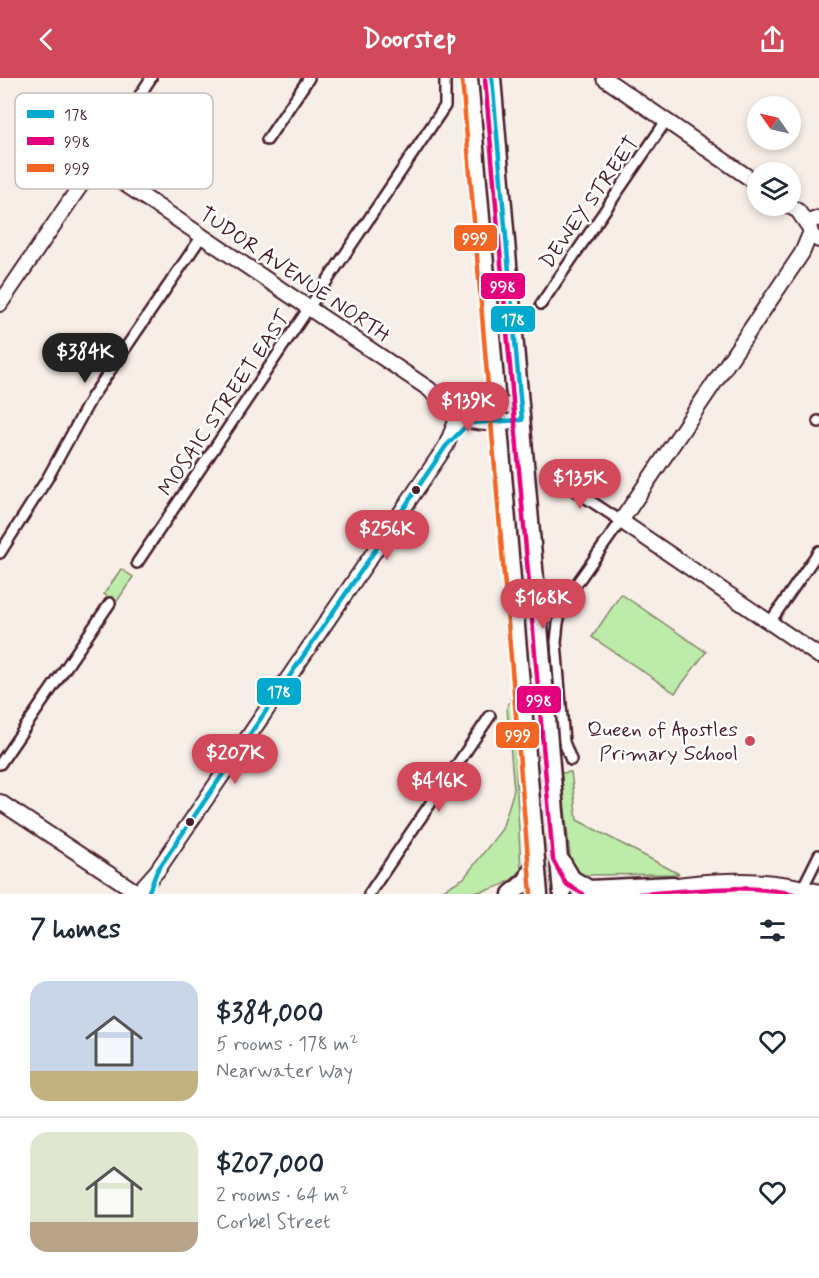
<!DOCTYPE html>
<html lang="en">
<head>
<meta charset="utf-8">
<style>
	body { margin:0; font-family:Mynerve,sans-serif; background:#f6f6f7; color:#1f2937; height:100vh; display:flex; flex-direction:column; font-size:22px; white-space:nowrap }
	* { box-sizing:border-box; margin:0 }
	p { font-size:20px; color:#747a83 }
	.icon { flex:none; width:33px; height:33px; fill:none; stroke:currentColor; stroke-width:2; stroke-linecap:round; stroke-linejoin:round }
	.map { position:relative; height:816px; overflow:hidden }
	.panel { display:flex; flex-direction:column; background:#fff; flex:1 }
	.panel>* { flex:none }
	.needle { width:39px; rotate:304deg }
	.tools { position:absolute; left:747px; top:18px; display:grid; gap:12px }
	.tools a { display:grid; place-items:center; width:54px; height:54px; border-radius:50%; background:#fff; box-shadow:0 3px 9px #0003; font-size:30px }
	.price { position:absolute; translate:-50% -51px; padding:0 14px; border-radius:21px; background:#d1495b; color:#fff; font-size:20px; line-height:39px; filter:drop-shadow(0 2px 3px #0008) }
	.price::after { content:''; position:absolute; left:50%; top:36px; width:18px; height:14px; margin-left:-9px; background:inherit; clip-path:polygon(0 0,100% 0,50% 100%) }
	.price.selected { background:#222; color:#fff }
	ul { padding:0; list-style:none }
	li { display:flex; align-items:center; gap:18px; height:150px; padding:0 30px }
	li+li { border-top:2px solid #e0e1e3 }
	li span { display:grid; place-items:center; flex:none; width:168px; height:120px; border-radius:18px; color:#555 }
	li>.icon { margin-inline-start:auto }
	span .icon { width:72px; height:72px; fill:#fffc; stroke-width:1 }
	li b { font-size:26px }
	h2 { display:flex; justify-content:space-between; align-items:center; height:72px; padding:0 30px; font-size:26px }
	header { display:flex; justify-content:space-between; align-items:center; height:78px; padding:0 30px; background:#d1495b; color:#fff; font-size:27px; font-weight:800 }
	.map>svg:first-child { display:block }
</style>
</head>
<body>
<header><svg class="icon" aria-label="back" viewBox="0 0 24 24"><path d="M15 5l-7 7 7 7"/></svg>Doorstep<svg class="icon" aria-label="share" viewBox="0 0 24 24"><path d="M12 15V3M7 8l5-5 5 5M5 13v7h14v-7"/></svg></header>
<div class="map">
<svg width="819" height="816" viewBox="0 0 819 816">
	<rect width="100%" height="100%" fill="#f7eee7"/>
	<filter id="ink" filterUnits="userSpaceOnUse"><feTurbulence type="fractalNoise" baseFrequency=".0167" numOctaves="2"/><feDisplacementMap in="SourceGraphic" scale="12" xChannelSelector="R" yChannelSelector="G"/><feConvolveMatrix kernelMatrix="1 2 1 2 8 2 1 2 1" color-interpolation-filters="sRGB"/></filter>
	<g filter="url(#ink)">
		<!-- green -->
		<path fill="#bdeba9" stroke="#84856a" stroke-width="1.5" d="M 121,491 L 133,499 L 116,525 L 104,516 Z
			M 621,516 L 706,574 L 675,615 L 592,559 Z
			M 512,617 L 521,792 C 504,816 464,816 436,816 L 464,800 L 502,751 L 514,712 L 507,630 Z
			M 571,694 L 577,742 L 679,796 L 584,797 L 577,794 L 571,787 L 561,695 Z"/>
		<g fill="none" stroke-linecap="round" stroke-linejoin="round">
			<defs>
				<path id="street" d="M 267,62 L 309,0
					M 95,86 L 151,0
					M 541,226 L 666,43
					M 818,343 L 819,344
					M 554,399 L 621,443 L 563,525 L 558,545 L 556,564 L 564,664 L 571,682
					M 0,475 L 47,401 L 92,319 L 202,158
					M 137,485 L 445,28 L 445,0
					M 770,544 L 819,473
					M 0,686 L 110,525
					M 803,809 L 819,777
					M 369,816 L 490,638"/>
				<path id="secondary" d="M 604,0 L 758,106
					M 789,128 L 798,133 L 809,149
					M 819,140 L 811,143 L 809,149 L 812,158 L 819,162
					M 810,156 L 802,175 L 621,443 L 819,578
					M 0,226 L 95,86 L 429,311 C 436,318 441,327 448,332 C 470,350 495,345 522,342
					M 454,325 L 471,332 L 520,326
					M 0,724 L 135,813
					M 664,809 C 716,801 768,799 819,814
					M 140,812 L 157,793 L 446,368 L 462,329"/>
				<path id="highway" d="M 469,0 L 539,816
					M 492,0 L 562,816
					M 562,784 L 572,801 L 589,811 L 673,807
					M 511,816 L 527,802 L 535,784"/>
			</defs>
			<!-- street casing -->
			<use href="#street" stroke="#4a1f2b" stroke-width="14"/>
			<!-- secondary casing -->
			<use href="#secondary" stroke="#4a1f2b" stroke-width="18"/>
			<!-- highway casing -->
			<use href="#highway" stroke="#4a1f2b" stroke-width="21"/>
			<!-- street -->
			<use href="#street" stroke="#fff" stroke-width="9"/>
			<!-- secondary -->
			<use href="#secondary" stroke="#fff" stroke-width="14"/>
			<!-- highway -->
			<use href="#highway" stroke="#fff" stroke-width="16"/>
			<defs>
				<path id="bus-1" d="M 148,816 L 157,793 L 446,368 L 469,345 L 522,342 L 492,0"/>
				<path id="bus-2" d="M 485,1 L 553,782 L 566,806 L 583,816
					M 639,816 C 690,813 744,805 794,816"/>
				<path id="bus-3" d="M 462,1 L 531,816"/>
			</defs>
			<!-- bus-1 casing -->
			<use href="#bus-1" stroke="#fff" stroke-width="9"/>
			<!-- bus-2 casing -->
			<use href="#bus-2" stroke="#fff" stroke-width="9"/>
			<!-- bus-3 casing -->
			<use href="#bus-3" stroke="#fff" stroke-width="9"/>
			<!-- bus-1 -->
			<use href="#bus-1" stroke="#00a9ce" stroke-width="4.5"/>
			<!-- bus-2 -->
			<use href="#bus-2" stroke="#e5007d" stroke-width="4.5"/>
			<!-- bus-3 -->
			<use href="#bus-3" stroke="#f26522" stroke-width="4.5"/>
		</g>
	</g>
	<!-- markers -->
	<g fill="#4a1f2b" stroke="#fff" stroke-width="2">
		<circle cx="416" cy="412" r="5"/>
		<circle cx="190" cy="744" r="5"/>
	</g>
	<circle fill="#d1495b" stroke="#fff" stroke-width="2" cx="750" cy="663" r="6"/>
	<g text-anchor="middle" stroke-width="5" stroke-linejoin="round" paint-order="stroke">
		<!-- street labels -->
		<g font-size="21" fill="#4a1f2b" stroke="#fff">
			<text transform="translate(589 124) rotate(-55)" y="7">DEWEY STREET</text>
			<text transform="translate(295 196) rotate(34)" y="7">TUDOR AVENUE NORTH</text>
			<text transform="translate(224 325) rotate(-56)" y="7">MOSAIC STREET EAST</text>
		</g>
		<!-- poi labels -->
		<g font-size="21" fill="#4a1f2b" stroke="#fff" text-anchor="end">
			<text x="738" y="658">Queen of Apostles<tspan x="738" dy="24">Primary School</tspan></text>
		</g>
	</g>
	<!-- legend -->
	<rect x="15" y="15" width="198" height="96" rx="9" fill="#fff" stroke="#c9bcbf" stroke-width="1.5"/>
	<rect x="27" y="32" width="27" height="8" fill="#00a9ce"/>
	<rect x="27" y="59" width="27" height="8" fill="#e5007d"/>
	<rect x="27" y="86" width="27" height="8" fill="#f26522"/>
	<g font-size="16" fill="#4a1f2b">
		<text x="64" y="42">178</text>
		<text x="64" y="69">998</text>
		<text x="64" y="96">999</text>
	</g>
	<g stroke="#fff" stroke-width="2">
		<rect x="453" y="146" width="45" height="28" rx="6" fill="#f26522"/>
		<rect x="480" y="194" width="46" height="28" rx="6" fill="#e5007d"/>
		<rect x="490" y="227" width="46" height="28" rx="6" fill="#00a9ce"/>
		<rect x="256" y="599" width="46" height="29" rx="6" fill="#00a9ce"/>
		<rect x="516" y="607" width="46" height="29" rx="6" fill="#e5007d"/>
		<rect x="495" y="643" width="45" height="28" rx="6" fill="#f26522"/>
	</g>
	<g font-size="16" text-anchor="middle" font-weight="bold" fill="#fff">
		<text x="475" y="166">999</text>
		<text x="503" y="214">998</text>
		<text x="513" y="247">178</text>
		<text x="279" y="619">178</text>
		<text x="539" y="628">998</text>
		<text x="518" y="663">999</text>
	</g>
</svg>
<div class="tools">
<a><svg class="needle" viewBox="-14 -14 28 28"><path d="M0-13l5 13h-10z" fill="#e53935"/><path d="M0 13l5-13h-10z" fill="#747a83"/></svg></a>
<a><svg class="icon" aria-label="layers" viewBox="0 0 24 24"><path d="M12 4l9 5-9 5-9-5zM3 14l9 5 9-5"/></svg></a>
</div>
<b class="price selected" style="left:85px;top:306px">$384K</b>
<b class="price" style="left:468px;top:355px">$139K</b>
<b class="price" style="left:580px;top:432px">$135K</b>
<b class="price" style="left:387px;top:483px">$256K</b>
<b class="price" style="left:543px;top:552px">$168K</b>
<b class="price" style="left:235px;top:707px">$207K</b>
<b class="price" style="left:439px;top:735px">$416K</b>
</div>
<section class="panel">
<h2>7 homes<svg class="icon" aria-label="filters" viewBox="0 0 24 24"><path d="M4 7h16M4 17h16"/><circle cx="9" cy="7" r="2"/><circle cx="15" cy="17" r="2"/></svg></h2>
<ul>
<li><span style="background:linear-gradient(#c9d6e8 75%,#c2b280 0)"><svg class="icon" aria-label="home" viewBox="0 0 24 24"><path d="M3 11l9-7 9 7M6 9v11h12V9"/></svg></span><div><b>$384,000</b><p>5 rooms · 178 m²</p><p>Nearwater Way</p></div><svg class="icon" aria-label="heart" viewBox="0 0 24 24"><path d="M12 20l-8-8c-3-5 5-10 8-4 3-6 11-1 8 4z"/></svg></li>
<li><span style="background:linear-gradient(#dfe7d0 75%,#b9a48a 0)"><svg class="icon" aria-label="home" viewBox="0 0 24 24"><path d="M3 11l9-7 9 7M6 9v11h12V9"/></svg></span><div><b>$207,000</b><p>2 rooms · 64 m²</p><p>Corbel Street</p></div><svg class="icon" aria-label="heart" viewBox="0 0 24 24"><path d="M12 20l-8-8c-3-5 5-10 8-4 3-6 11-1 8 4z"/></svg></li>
</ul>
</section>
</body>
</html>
